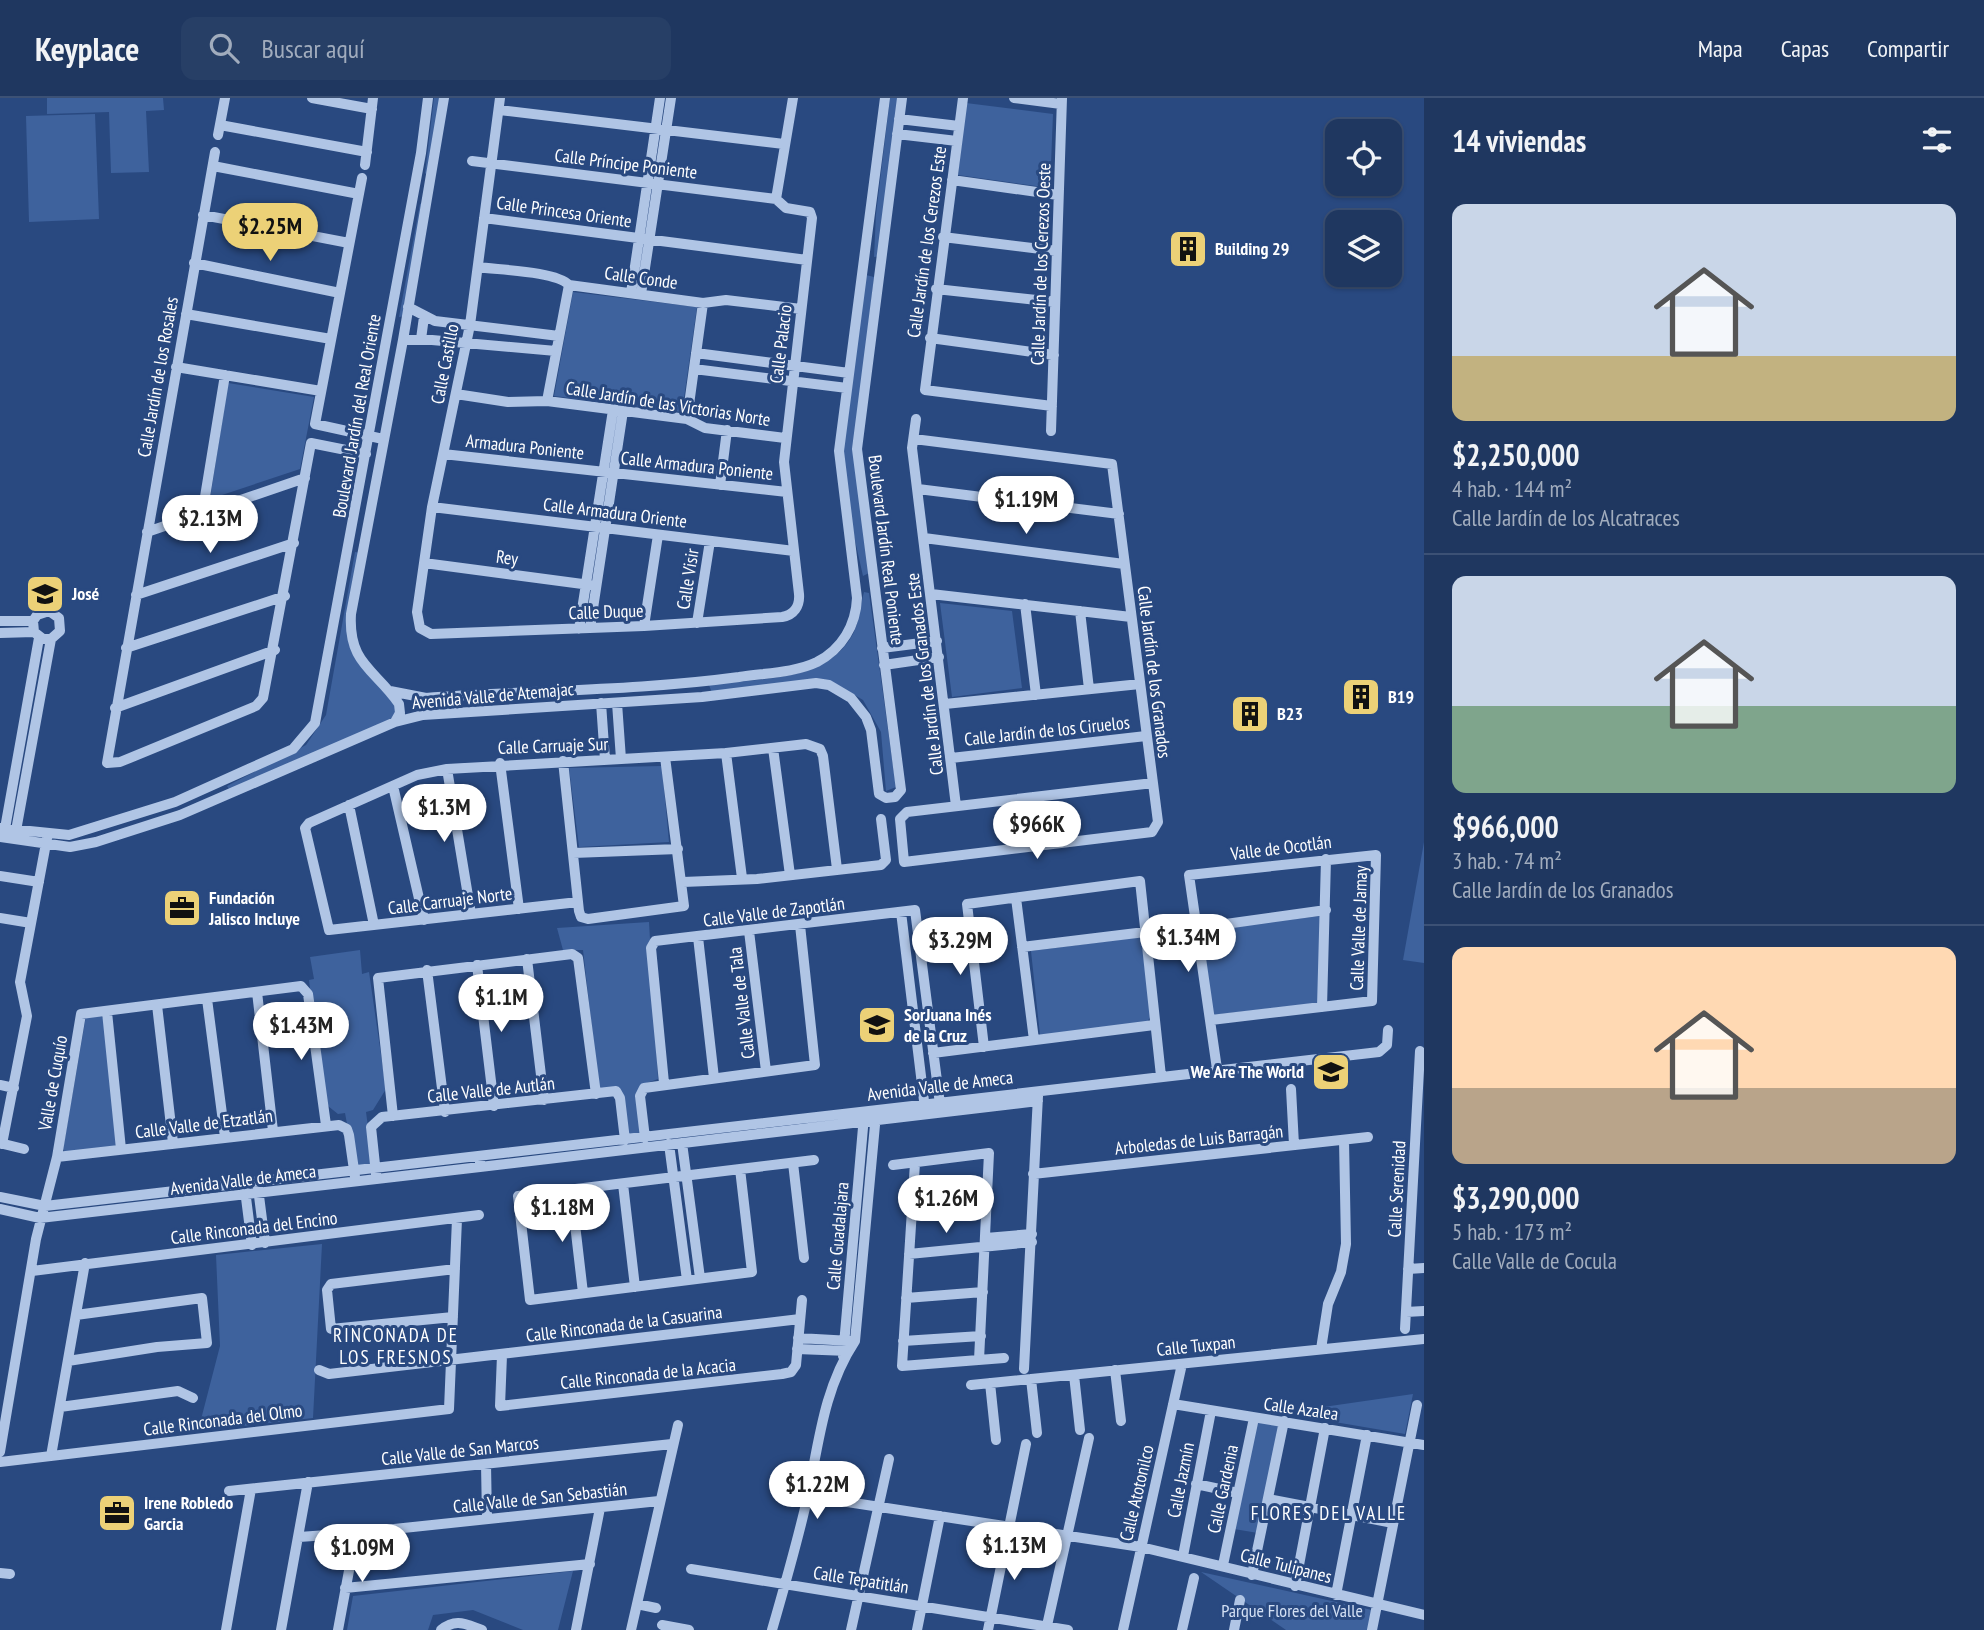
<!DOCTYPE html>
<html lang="es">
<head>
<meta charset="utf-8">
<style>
	body { margin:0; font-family:"PT Sans Narrow",sans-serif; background:#273f66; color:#f1f3f6; height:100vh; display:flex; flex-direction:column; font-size:26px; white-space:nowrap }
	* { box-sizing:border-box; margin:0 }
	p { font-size:23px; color:#a1acbd }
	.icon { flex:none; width:38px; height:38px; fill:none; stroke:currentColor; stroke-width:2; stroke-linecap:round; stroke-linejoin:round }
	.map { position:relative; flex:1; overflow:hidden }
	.panel { display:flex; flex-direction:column; background:#1f3760; width:560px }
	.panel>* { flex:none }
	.tools { position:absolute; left:1325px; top:21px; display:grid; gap:14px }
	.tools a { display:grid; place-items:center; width:77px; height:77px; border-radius:14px; background:#1f3760; box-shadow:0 2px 5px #0004,0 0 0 2px #3c5175; font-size:35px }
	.price { position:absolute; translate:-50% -60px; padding:0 16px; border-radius:24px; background:#fff; color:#222; font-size:23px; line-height:46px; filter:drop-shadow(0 2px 4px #0008) }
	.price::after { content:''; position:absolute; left:50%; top:42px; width:21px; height:16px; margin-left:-10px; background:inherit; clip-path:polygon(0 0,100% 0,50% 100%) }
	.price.current { background:#ecd177; color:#111 }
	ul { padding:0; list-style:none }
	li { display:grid; align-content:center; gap:14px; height:371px; padding:0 28px }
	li+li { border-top:2px solid #3c5175 }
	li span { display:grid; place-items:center; height:217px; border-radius:14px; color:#555 }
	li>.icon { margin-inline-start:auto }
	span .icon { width:126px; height:126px; fill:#fffc; stroke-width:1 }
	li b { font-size:30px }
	h2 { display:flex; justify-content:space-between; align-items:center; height:84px; padding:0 28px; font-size:30px }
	header { display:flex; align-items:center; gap:42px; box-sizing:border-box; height:98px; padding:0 35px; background:#1f3760; border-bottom:2px solid #3c5175 }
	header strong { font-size:33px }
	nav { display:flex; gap:38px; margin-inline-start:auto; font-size:24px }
	.search { width:490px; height:63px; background:#273f66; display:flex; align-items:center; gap:18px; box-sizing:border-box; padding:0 24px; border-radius:14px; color:#a1acbd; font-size:26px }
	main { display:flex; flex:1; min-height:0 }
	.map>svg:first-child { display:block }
</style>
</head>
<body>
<header>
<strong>Keyplace</strong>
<div class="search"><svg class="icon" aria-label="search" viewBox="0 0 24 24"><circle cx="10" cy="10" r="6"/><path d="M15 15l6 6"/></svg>Buscar aquí</div>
<nav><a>Mapa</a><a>Capas</a><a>Compartir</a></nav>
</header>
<main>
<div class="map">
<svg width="1424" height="1532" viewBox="0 0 1424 1532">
	<rect width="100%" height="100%" fill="#294980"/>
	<!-- green -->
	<path fill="#3e629d" d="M 47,0 L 163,0 L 164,12 L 146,13 L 149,74 L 111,75 L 109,14 L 47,16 Z
		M 434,0 L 440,0 L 428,78 L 425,75 Z
		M 890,0 L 899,0 L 880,158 L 874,159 L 876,116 Z
		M 966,5 L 1053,16 L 1050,90 L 958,77 Z
		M 95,16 L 99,121 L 29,124 L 26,18 Z
		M 422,105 L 405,218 L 399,219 L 420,106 Z
		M 866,177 L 874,179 L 854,353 L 869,475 L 863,478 L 852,429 L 843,353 Z
		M 573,194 L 697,209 L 682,314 L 554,298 Z
		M 228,285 L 314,299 L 300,371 L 210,401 Z
		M 355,454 L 361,455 L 349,537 L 395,601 L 399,615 L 394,624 L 231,694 L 227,688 L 306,647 L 326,617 Z
		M 864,494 L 869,495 L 896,689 L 886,693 L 881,634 L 863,602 L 831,583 L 712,595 L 709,587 C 757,580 821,585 850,541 C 859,529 860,508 864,494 Z
		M 940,505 L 1012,513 L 1022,590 L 952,599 Z
		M 662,668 L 669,744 L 579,749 L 569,670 Z
		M 1424,744 L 1424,865 L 1403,862 Z
		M 1321,818 L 1318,905 L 1212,917 L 1201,832 Z
		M 649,824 L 658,981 L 644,986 L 642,1037 L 627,1039 L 623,1000 L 599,992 L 583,852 L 563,852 L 557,830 Z
		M 1141,839 L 1151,918 L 1147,924 L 1040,937 L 1031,853 Z
		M 360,852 L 362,876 L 369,874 L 386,991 L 373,1012 L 366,1014 L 373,1067 L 355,1070 L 345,1015 L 338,1016 L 323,1004 L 309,882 L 314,881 L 310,859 Z
		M 99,917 L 105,921 L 119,1050 L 67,1056 L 63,1051 L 86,918 Z
		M 322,1146 L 313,1320 L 198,1333 L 220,1248 L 216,1157 Z
		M 1413,1296 L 1405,1336 L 1282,1315 Z
		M 1256,1323 L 1279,1327 L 1258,1435 L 1234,1431 Z
		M 573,1473 L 558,1532 L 523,1532 L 473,1512 L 433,1517 L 428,1532 L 347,1532 L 353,1498 Z
		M 1201,1474 L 1372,1512 L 1368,1532 L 1286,1532 Z"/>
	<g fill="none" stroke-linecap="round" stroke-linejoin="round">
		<!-- minor -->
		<path stroke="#b0c5e5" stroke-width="10" d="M 312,0 L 372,11
			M 500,0 L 470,227 L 432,409 L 417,514 L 420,530 L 431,536 L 644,528 L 782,519 C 794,517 800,508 799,496 L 784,364 L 812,120 L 810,114 L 786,110 L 776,101 L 793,0
			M 963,0 L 925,292 L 1052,308
			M 1014,0 L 1061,6
			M 499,12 L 784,46
			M 899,21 L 959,28
			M 220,27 L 367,54
			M 897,36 L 957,43
			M 218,37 L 225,0
			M 215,54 L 107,665 L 120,664 L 256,608 L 263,600 L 311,345 L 366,356
			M 472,63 L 776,101
			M 365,67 L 373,0
			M 213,68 L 359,96
			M 362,80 L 315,326 L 383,341
			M 952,82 L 1058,97
			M 203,117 L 349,145
			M 484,120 L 807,162
			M 943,139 L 1057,153
			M 194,165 L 340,195
			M 478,169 C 498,172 556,173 569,187 L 703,205 L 726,202 L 801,211
			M 936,191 L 1055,204
			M 631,195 L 660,0
			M 641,196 L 671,0
			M 408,209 L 435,223 L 559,238
			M 186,216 L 331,241
			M 930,240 L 1054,257
			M 421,241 L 424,219
			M 403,242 L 432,242 L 556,253
			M 696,255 L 849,275
			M 176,269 L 321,293
			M 694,271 L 847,290
			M 456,296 L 508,304 L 547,303 L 687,321 L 705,330 L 785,340
			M 547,303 L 569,187
			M 687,321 L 703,205
			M 916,321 L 912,350 L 956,708
			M 1051,333 L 1062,0
			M 914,341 L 1112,366 L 1158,724 L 1152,734 L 904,764 L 900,721 L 907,714 L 1153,685
			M 443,356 L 787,394
			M 720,387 L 727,332
			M 918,391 L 1119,416
			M 432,409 L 794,453
			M 202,417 L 225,277
			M 147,434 L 305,380
			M 924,440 L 1124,466
			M 424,465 L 590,487
			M 931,496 L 1131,519
			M 136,497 L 294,445
			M 1025,506 L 1036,597
			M 1080,513 L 1089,591
			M 0,523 L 33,523 L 37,517 L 49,513 L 59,520 L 60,533 L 51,541 L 43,541 L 34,534 L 33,523
			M 697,525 L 710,443
			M 644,528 L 658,437
			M 590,530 L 623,313
			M 579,531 L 613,312
			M 0,535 L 34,534
			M 126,550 L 285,498
			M 882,550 L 937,543
			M 884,567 L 939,559
			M 390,593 L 426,600 C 530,592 636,593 739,579 C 764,575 794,575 817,564 C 842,551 856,527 857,500 L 839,353 L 885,0
			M 601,605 L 605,662
			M 617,605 L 621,661
			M 945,606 L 1140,586
			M 115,610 L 275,552
			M 395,624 L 400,615 L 399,606 C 375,571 348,566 351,516 L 403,242 L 444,0
			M 773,650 L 790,777
			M 726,655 L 742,780
			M 951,660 L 1146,638
			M 563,663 L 579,813 L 581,819 L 588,821 L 684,808 L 665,659
			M 500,665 L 519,811
			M 447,671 L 471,816
			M 393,688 L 424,822
			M 1033,699 L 1039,748
			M 349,707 L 374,827
			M 0,730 L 69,737 L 175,704 L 293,651 L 315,625 L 421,55 L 428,0
			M 4,736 L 39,540
			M 15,738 L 51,541
			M 0,739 L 70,749 L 96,744 L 180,717 L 395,624 L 423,617 L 702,599 L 816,585 L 829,587 L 851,600 L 866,619 L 871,632 L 879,696 L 886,700 L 895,699 L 901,692 L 857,351 L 902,0
			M 573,755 L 678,751
			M 0,778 L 39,784
			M 683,784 L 757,781 L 881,767 L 886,762 L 881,721
			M 1016,800 L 1034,942
			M 578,804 L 329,832 L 305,730 L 309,725 L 417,677 L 447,671 L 726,655 L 806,646 L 820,651 L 823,658 L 837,771
			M 901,814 L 925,1011
			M 0,820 L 31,825
			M 1197,830 L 1326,812
			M 749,833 L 766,973
			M 698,839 L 714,980
			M 1022,849 L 1145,834
			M 527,861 L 544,1002
			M 477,867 L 494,1008
			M 427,872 L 445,1014
			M 257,894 L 273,1033
			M 207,901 L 225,1039
			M 157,907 L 173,1045
			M 1322,909 L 1326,761
			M 107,914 L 121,1051
			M 1211,922 L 1372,903 L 1376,757 L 1189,777 L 1217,971
			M 984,949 L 967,806 L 1140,783 L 1161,978
			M 933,955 L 1154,927
			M 664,985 L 651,850 L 655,843 L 915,812 L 941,1014
			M 0,987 L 14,990
			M 1291,991 L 1294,1047
			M 393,1018 L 378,880 L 572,856 L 578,860 L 596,996
			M 645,1040 L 640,998 L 644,990 L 815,967 L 800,827
			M 0,1045 L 24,1051
			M 682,1045 L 700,1180
			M 2,1046 L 27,918 L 20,884 L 47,740
			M 669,1046 L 687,1182
			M 57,1059 L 339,1027 L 347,1031 L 349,1037 L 355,1079
			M 793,1065 L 804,1160
			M 915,1065 L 902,1268 L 1004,1260
			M 893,1067 L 989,1055 L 979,1262
			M 480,1069 L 1038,1003
			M 740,1071 L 752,1174 L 530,1202 L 518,1098 C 616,1087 715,1074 814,1062
			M 376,1076 L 371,1029 L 382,1019 L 616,993 L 620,1000 L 625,1042
			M 1033,1076 L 1368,1039
			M 623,1086 L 635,1189
			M 258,1090 L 265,1145
			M 245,1092 L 252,1147
			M 571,1092 L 583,1195
			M 0,1099 L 45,1108 L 1379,954 L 1387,947 L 1388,932
			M 912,1107 L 989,1100
			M 0,1111 L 40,1120 L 480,1069 L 480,1064
			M 986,1140 L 1032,1136
			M 909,1156 L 1032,1144
			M 1408,1171 L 1424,1170
			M 32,1173 L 479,1117
			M 906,1200 L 983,1194
			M 1406,1214 L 1424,1213
			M 453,1219 L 331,1231 L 327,1192 L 331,1186 L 455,1171
			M 1405,1231 L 1420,953
			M 798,1240 L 851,1243
			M 903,1243 L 981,1238
			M 797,1251 L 848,1253
			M 1321,1251 L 1328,1206 L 1341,1174 L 1346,1146 L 1344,1042
			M 502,1257 L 500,1308 L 782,1276 L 791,1274 L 796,1267 L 802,1202
			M 843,1258 L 864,1018
			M 68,1263 L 157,1249 L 207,1245 L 202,1200 L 76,1217
			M 1024,1271 L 1038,998
			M 319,1272 L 329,1276 L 800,1221
			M 1115,1272 L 1121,1323
			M 1074,1277 L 1080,1332
			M 1031,1281 L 1037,1335
			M 990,1285 L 996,1342
			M 971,1287 L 1424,1241
			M 1173,1306 L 1424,1347
			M 60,1309 L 178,1293 L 193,1300
			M 0,1354 L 36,1141 L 57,1059 L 81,916 L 301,888 L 308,896 L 326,1027
			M 51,1358 L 85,1165
			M 0,1364 L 449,1311 L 457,1121
			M 486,1366 L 487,1421
			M 1196,1386 L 1238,1395
			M 229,1393 L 672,1346
			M 808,1398 L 1141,1449 L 1424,1517
			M 1268,1401 L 1393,1425
			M 299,1439 L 356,1435 L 659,1403
			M 1183,1458 L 1211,1313
			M 1223,1467 L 1254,1320
			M 691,1471 L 1068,1532
			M 0,1475 L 10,1476
			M 1252,1477 L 1284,1323
			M 1295,1488 L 1325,1330
			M 345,1490 L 590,1466
			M 1336,1497 L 1367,1337
			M 637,1506 L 656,1510
			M 662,1527 L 689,1532
			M 226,1532 L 251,1391
			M 281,1532 L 308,1384
			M 338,1532 L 356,1435
			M 441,1532 C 456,1520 465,1526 482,1532
			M 576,1532 L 600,1410
			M 631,1532 L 678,1327
			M 772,1532 C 785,1487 798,1442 808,1397 C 819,1343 824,1290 855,1243 L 876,1016
			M 851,1532 L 889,1361
			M 917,1532 L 940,1418
			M 988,1532 L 1026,1346
			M 1046,1532 L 1089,1340
			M 1123,1532 L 1182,1266
			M 1182,1532 L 1194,1480
			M 1234,1532 L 1240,1502
			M 1372,1532 L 1417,1307"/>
	</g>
	<!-- icons -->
	<defs>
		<symbol id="building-square" viewBox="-11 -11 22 22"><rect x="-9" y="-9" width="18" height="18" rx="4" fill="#ecd177" stroke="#294980"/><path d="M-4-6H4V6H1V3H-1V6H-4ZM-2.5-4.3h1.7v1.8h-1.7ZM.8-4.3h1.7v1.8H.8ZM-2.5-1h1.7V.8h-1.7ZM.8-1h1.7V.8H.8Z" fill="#111"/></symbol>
		<symbol id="school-square" viewBox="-11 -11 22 22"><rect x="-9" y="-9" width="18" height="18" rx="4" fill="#ecd177" stroke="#294980"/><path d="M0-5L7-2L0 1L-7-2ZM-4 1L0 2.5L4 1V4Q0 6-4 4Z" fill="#111"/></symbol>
		<symbol id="office-square" viewBox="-11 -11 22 22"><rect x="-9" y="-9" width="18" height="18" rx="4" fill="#ecd177" stroke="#294980"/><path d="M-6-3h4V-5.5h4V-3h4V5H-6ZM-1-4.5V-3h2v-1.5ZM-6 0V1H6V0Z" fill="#111"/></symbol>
	</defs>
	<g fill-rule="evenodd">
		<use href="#building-square" x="1166" y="129" width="44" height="44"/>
		<use href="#school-square" x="23" y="474" width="44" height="44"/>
		<use href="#building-square" x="1339" y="577" width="44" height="44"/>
		<use href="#building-square" x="1228" y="594" width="44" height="44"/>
		<use href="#office-square" x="160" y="788" width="44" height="44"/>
		<use href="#school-square" x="855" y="905" width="44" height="44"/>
		<use href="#school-square" x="1309" y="952" width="44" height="44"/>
		<use href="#office-square" x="95" y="1393" width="44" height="44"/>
	</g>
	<g text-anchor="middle" stroke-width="6" stroke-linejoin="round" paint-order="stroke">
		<!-- street labels -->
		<g font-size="18" fill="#fff" stroke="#294980">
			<text transform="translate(626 66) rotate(7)" y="6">Calle Príncipe Poniente</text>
			<text transform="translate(564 114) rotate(8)" y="6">Calle Princesa Oriente</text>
			<text transform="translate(927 144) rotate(-82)" y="6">Calle Jardín de los Cerezos Este</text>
			<text transform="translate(1041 166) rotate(-88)" y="6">Calle Jardín de los Cerezos Oeste</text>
			<text transform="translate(641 180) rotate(8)" y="6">Calle Conde</text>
			<text transform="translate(781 246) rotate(-83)" y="6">Calle Palacio</text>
			<text transform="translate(445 266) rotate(-79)" y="6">Calle Castillo</text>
			<text transform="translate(158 279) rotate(-80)" y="6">Calle Jardín de los Rosales</text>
			<text transform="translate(668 306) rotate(9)" y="6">Calle Jardín de las Victorias Norte</text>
			<text transform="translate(357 318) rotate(-80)" y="6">Boulevard Jardín del Real Oriente</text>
			<text transform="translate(525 349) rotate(6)" y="6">Armadura Poniente</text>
			<text transform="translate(697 368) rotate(6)" y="6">Calle Armadura Poniente</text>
			<text transform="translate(615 415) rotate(7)" y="6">Calle Armadura Oriente</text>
			<text transform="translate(886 452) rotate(83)" y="6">Boulevard Jardín Real Poniente</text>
			<text transform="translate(507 460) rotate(7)" y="6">Rey</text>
			<text transform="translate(688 481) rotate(-81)" y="6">Calle Visir</text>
			<text transform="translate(606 514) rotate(-2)" y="6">Calle Duque</text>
			<text transform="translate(1154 574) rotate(83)" y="6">Calle Jardín de los Granados</text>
			<text transform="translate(925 576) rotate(-97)" y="6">Calle Jardín de los Granados Este</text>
			<text transform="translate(493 598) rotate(-5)" y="6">Avenida Valle de Atemajac</text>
			<text transform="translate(1047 633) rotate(-6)" y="6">Calle Jardín de los Ciruelos</text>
			<text transform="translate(553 648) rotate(-2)" y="6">Calle Carruaje Sur</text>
			<text transform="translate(1281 750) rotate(-7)" y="6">Valle de Ocotlán</text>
			<text transform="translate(450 803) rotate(-7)" y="6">Calle Carruaje Norte</text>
			<text transform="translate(774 814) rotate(-7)" y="6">Calle Valle de Zapotlán</text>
			<text transform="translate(1359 830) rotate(-88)" y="6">Calle Valle de Jamay</text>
			<text transform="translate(742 905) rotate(-97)" y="6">Calle Valle de Tala</text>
			<text transform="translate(53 985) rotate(-80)" y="6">Valle de Cuquío</text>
			<text transform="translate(940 988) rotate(-7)" y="6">Avenida Valle de Ameca</text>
			<text transform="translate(491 992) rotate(-6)" y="6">Calle Valle de Autlán</text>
			<text transform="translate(204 1026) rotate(-7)" y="6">Calle Valle de Etzatlán</text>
			<text transform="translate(1199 1042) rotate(-6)" y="6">Arboledas de Luis Barragán</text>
			<text transform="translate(243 1082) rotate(-7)" y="6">Avenida Valle de Ameca</text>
			<text transform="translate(1397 1091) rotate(-87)" y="6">Calle Serenidad</text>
			<text transform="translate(254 1130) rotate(-7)" y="6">Calle Rinconada del Encino</text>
			<text transform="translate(838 1138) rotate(-85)" y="6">Calle Guadalajara</text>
			<text transform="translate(624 1226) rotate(-7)" y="6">Calle Rinconada de la Casuarina</text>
			<text transform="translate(1196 1248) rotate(-6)" y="6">Calle Tuxpan</text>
			<text transform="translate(648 1276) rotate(-6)" y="6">Calle Rinconada de la Acacia</text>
			<text transform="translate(1301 1311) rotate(8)" y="6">Calle Azalea</text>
			<text transform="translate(223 1322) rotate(-7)" y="6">Calle Rinconada del Olmo</text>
			<text transform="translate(460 1353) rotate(-6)" y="6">Calle Valle de San Marcos</text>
			<text transform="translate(1181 1382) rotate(-79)" y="6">Calle Jazmín</text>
			<text transform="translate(1223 1391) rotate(-78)" y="6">Calle Gardenia</text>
			<text transform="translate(1137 1395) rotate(-77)" y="6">Calle Atotonilco</text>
			<text transform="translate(540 1400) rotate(-6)" y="6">Calle Valle de San Sebastián</text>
			<text transform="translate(1286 1468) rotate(14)" y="6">Calle Tulipanes</text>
			<text transform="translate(861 1482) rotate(9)" y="6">Calle Tepatitlán</text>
		</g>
		<!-- poi labels -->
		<g font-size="18" font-weight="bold" fill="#fff" stroke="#294980" text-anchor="start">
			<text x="1215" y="157">Building 29</text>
			<text x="72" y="502">José</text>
			<text x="1388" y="605">B19</text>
			<text x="1277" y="622">B23</text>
			<text x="209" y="806">Fundación<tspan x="209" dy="21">Jalisco Incluye</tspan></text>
			<text x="904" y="923">SorJuana Inés<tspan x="904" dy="21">de la Cruz</tspan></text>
			<text x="1304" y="980" text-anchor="end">We Are The World</text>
			<text x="144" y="1411">Irene Robledo<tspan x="144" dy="21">Garcia</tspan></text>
		</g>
		<!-- park labels -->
		<g font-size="18" fill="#d3e0f4" stroke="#294980">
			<text x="1292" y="1519">Parque Flores del Valle</text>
		</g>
		<!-- neighbourhood labels -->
		<g font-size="19" letter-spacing="2" fill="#fff" stroke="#294980">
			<text x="396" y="1244">RINCONADA DE<tspan x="396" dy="22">LOS FRESNOS</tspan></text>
			<text x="1329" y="1422">FLORES DEL VALLE</text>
		</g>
	</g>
</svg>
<div class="tools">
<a><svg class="icon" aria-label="locate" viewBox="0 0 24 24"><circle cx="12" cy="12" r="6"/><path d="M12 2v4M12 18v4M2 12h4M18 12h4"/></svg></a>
<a><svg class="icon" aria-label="layers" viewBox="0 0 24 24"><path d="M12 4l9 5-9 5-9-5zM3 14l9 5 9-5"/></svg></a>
</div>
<b class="price current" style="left:270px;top:165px">$2.25M</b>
<b class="price" style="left:1026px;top:438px">$1.19M</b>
<b class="price" style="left:210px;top:457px">$2.13M</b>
<b class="price" style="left:444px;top:746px">$1.3M</b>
<b class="price" style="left:1037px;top:763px">$966K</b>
<b class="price" style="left:1188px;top:876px">$1.34M</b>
<b class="price" style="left:960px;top:879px">$3.29M</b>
<b class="price" style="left:501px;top:936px">$1.1M</b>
<b class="price" style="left:301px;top:964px">$1.43M</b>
<b class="price" style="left:946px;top:1137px">$1.26M</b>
<b class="price" style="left:562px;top:1146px">$1.18M</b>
<b class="price" style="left:817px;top:1423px">$1.22M</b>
<b class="price" style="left:1014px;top:1484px">$1.13M</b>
<b class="price" style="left:362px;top:1486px">$1.09M</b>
</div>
<section class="panel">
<h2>14 viviendas<svg class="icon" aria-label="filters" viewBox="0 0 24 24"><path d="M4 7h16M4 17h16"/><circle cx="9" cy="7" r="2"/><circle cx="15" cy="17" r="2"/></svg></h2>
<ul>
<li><span style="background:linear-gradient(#c9d6e8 70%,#c2b280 0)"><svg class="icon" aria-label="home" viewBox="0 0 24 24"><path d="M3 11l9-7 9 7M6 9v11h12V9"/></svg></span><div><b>$2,250,000</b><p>4 hab. · 144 m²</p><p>Calle Jardín de los Alcatraces</p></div></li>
<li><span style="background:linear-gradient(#c9d6e8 60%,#7fa58c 0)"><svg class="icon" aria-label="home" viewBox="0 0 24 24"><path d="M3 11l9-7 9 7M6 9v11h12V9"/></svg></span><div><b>$966,000</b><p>3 hab. · 74 m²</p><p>Calle Jardín de los Granados</p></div></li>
<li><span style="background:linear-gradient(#ffd9b3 65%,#b9a48a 0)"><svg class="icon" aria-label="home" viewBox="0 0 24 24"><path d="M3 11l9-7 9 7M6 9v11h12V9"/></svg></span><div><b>$3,290,000</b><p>5 hab. · 173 m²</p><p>Calle Valle de Cocula</p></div></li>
</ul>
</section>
</main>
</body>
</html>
